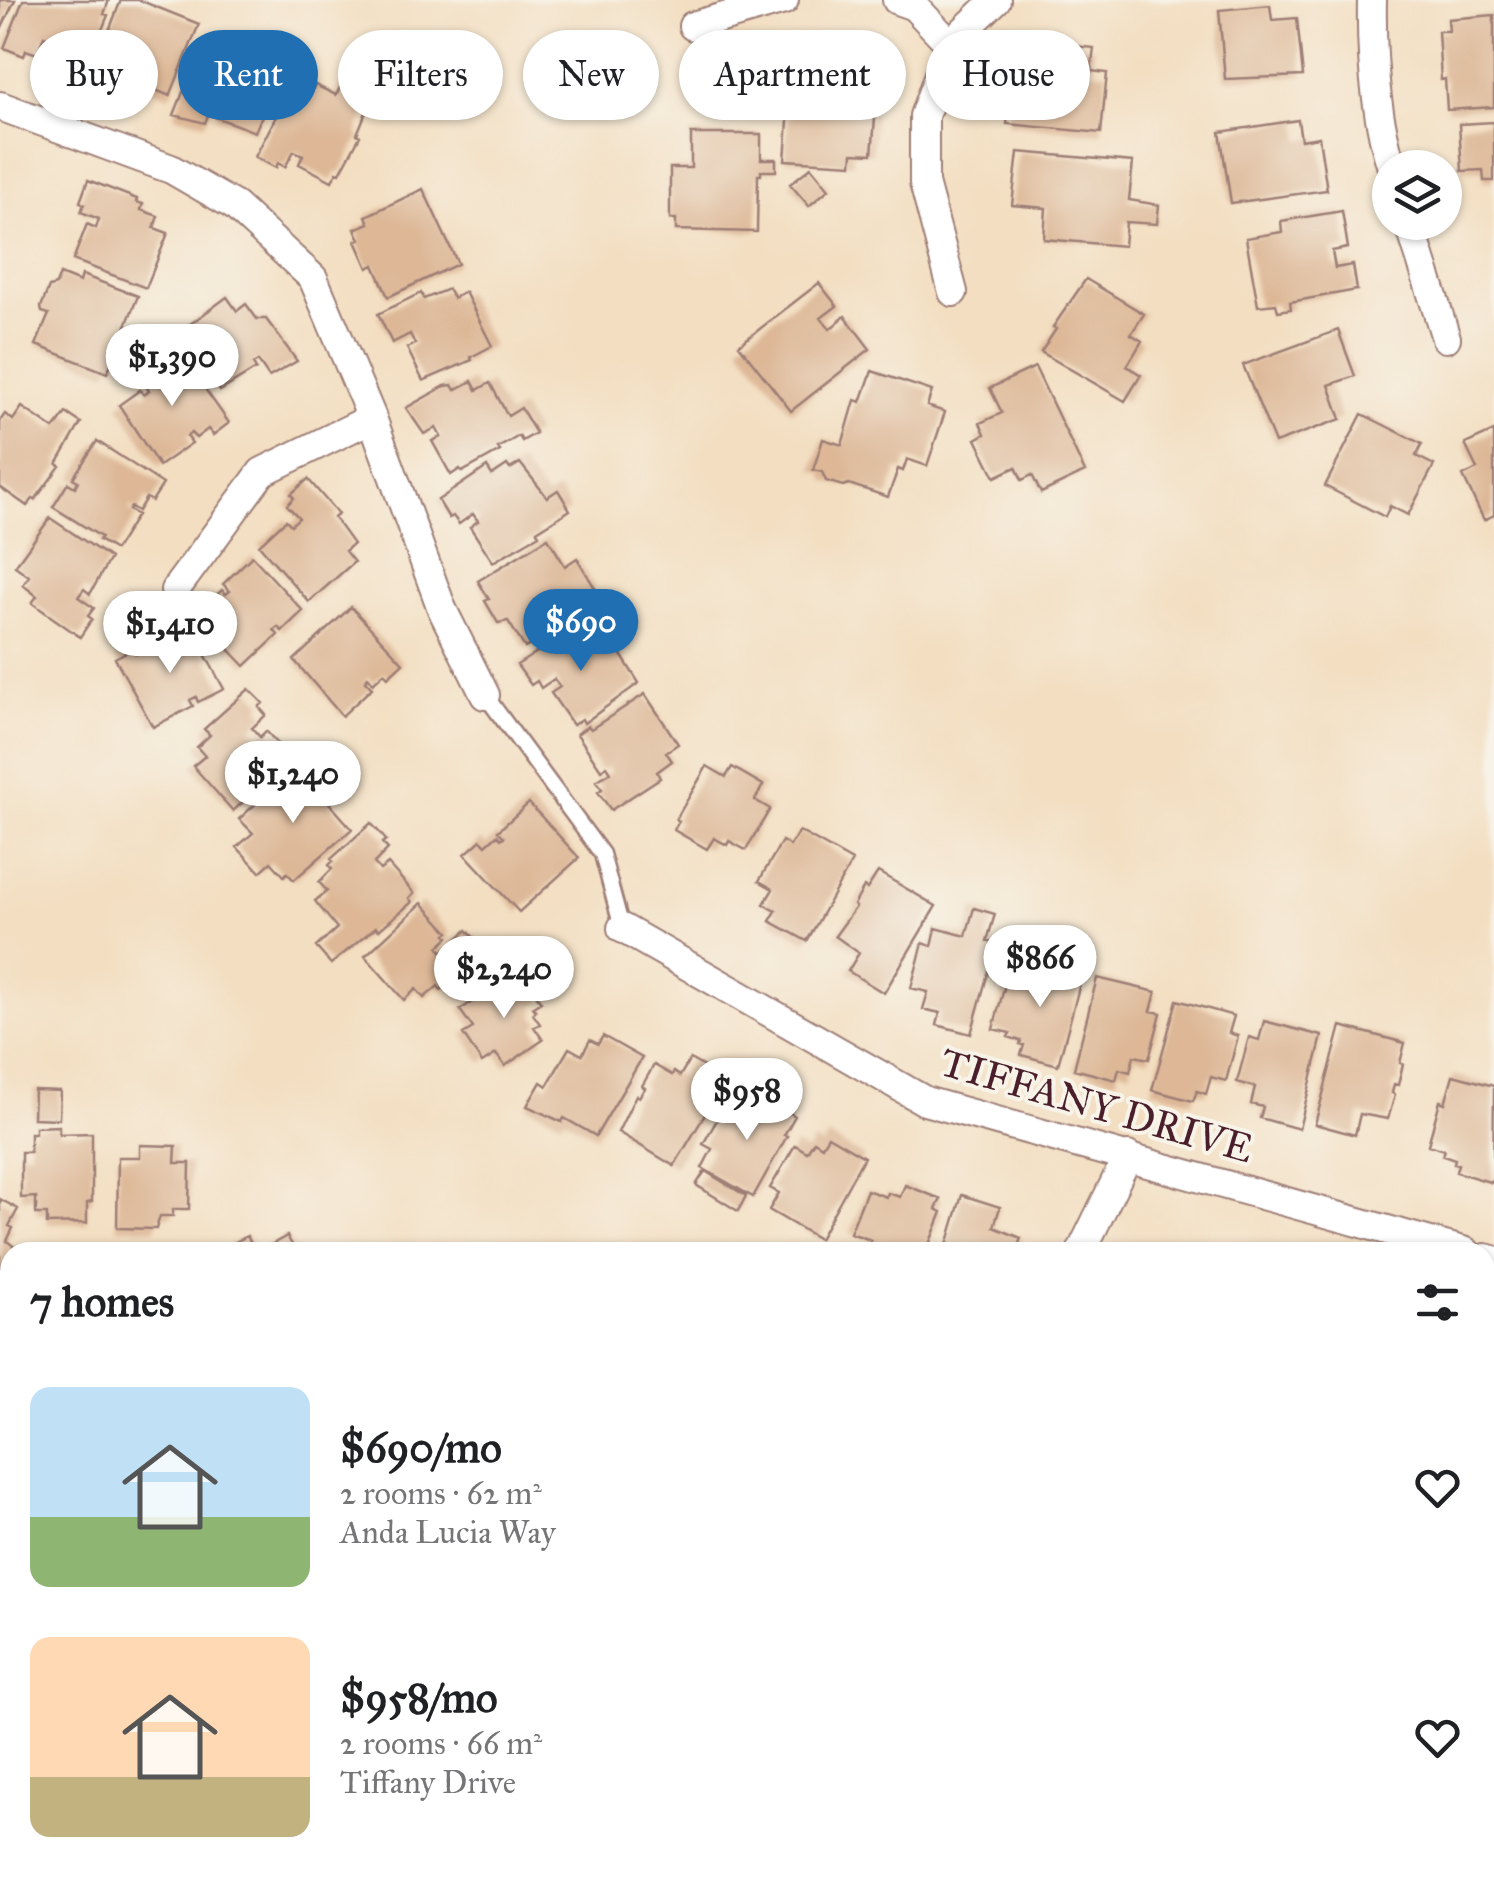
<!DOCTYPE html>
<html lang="en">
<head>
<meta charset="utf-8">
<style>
	body { margin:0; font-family:"IM FELL Great Primer",serif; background:#f6f6f6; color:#202124; height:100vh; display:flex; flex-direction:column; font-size:38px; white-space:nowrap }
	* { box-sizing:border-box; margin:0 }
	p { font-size:32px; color:#757577 }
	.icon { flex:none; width:55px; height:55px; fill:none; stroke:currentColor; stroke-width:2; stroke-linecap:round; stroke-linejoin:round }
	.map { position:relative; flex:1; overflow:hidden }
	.side { position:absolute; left:0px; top:1242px; width:1495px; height:642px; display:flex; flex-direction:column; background:#fff; border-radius:30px 30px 0 0; box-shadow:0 2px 8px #0004 }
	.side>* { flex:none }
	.top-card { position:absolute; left:30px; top:30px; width:1435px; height:90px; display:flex; gap:20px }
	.tools { position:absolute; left:1372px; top:150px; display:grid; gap:20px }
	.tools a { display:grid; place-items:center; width:90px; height:90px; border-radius:50%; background:#fff; box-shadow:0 2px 8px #0004; font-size:50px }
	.price { position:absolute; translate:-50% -85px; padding:0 22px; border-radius:35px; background:#fff; color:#222; font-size:32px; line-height:65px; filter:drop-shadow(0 2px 5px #0008) }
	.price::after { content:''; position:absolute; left:50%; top:60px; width:30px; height:22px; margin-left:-15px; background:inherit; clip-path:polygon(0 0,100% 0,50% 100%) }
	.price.active { background:#1f6fb2; color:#fff }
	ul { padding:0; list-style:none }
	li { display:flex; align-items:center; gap:30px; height:250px; padding:0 30px }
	li span { display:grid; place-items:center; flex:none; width:280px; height:200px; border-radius:20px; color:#555 }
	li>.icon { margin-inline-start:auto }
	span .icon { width:120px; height:120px; fill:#fffc; stroke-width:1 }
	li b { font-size:42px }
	h2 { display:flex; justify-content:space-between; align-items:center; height:120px; padding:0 30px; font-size:42px }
	.pill { padding:0 35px; border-radius:45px; background:#fff; box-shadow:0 2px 8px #0004; font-size:35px; line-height:90px }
	.pill.active { background:#1f6fb2; color:#fff }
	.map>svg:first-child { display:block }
</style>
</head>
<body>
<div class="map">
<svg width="1494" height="1884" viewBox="0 0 1494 1884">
	<rect width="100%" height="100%" fill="#f7f3e8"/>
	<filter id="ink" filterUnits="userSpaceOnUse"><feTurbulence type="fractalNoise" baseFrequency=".01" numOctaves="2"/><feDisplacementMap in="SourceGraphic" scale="20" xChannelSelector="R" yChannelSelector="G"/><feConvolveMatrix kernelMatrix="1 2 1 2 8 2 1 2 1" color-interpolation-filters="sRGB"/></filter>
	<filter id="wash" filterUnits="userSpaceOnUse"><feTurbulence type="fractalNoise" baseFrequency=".0048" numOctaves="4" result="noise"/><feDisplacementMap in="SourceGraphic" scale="40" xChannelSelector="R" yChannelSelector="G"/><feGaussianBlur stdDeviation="2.25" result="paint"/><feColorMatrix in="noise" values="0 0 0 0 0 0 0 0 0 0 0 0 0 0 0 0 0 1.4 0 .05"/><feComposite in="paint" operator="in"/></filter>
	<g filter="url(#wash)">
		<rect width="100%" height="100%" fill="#f3dec1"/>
		<g id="blocks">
			<!-- building -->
			<path fill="#ddb796" d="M 0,0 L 15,0 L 1,29 L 0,29 Z
				M 23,0 L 109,0 L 104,14 L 108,15 L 92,55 L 88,53 L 85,63 L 49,49 L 52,40 L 44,36 L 37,54 L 26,50 L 24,56 L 4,48 Z
				M 121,0 L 139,0 L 199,24 L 170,96 L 141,84 L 139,91 L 99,71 L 106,53 L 101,51 Z
				M 1270,5 L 1272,20 L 1297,18 L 1303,76 L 1225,79 L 1219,10 Z
				M 1494,15 L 1494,107 L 1447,110 L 1445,79 L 1441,80 L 1438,31 L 1449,31 L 1448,19 Z
				M 225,37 L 281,59 L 272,82 L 276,83 L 255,132 L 215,117 L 219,107 L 212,105 L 205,123 L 174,115 L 193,67 L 198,70 L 200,64 L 203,65 L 210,46 L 220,50 Z
				M 1036,42 L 1094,48 L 1091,71 L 1107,73 L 1101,133 L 1007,124 L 1013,74 L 1033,75 Z
				M 793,55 L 862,60 L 860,92 L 877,94 L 872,154 L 853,153 L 852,164 L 785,160 Z
				M 345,78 L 374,93 L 357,134 L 360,136 L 340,173 L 337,172 L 332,181 L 299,164 L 303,155 L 294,151 L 285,167 L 278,163 L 276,168 L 255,157 L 280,109 L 288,113 L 300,91 L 309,97 L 315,85 L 336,95 Z
				M 1298,120 L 1301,140 L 1319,137 L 1327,190 L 1231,203 L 1220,132 Z
				M 1494,122 L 1494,181 L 1484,181 L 1483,170 L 1462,171 L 1459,124 Z
				M 691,134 L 761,134 L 761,159 L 776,159 L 776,171 L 761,171 L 761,175 L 758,175 L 757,232 L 676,230 L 676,219 L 670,219 L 670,168 L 691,168 Z
				M 1018,152 L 1133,162 L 1129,200 L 1159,205 L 1157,224 L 1126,222 L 1124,246 L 1044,239 L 1046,208 L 1012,205 Z
				M 811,167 L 829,189 L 809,206 L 790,184 Z
				M 88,180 L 137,199 L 136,202 L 143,204 L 141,210 L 158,216 L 154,228 L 168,233 L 146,288 L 73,260 L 87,224 L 96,228 L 99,219 L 81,212 L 84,204 L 80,202 Z
				M 423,189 L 458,264 L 388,297 L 374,265 L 368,268 L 356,241 L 360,239 L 355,229 L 369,223 L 366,216 Z
				M 1342,211 L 1348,248 L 1332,251 L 1335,268 L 1353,265 L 1357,290 L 1290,302 L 1291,309 L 1278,311 L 1276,304 L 1258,306 L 1246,238 L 1282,232 L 1281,221 Z
				M 60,274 L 80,282 L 82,275 L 138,296 L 119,343 L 124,345 L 116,366 L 111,364 L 107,373 L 36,345 L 49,314 L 42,312 L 41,307 L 49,287 L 56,285 Z
				M 1086,279 L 1144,314 L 1131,334 L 1142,341 L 1127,366 L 1141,375 L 1125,401 L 1041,352 L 1056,329 L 1053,327 Z
				M 819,283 L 837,306 L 821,318 L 830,329 L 845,316 L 870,349 L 791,411 L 739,345 Z
				M 448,289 L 453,298 L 465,292 L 492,346 L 471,357 L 472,360 L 423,381 L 407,348 L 415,344 L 410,334 L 392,343 L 378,314 L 421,293 L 424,299 Z
				M 227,297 L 237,311 L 246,304 L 257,319 L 266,319 L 297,361 L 269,377 L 258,361 L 253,364 L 256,369 L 220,391 L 178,333 Z
				M 1338,330 L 1355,376 L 1329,385 L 1341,419 L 1275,443 L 1243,365 Z
				M 170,348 L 180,362 L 184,359 L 229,423 L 213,435 L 208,429 L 196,438 L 191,433 L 187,436 L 192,443 L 159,466 L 119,405 L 140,390 L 144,395 L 149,391 L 146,386 L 161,376 L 151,362 Z
				M 1035,367 L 1085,472 L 1041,493 L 1032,475 L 1022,480 L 1016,467 L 995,477 L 976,439 L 985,434 L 980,423 L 1002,413 L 990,388 Z
				M 872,371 L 932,391 L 927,406 L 945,412 L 927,466 L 907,459 L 903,471 L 898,469 L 888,497 L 849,484 L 843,486 L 826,481 L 822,472 L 813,470 L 823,439 L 842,445 L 855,400 L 861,402 Z
				M 472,381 L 477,390 L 490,383 L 508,416 L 521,408 L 536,433 L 522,441 L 519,436 L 498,448 L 500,451 L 462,472 L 460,469 L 451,475 L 432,441 L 441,437 L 436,428 L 424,434 L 406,408 L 445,386 L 452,385 L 455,390 Z
				M 22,407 L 54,429 L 66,413 L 81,423 L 57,464 L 60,466 L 35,500 L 33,499 L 27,506 L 0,487 L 0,421 L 5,414 L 13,420 Z
				M 1362,414 L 1422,444 L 1416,456 L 1434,465 L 1408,515 L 1390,506 L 1385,517 L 1325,486 Z
				M 1494,431 L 1494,515 L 1484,520 L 1463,476 L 1477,469 L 1465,444 Z
				M 97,441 L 163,484 L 152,501 L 146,498 L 138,511 L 131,507 L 129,510 L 137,515 L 115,550 L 99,540 L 101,537 L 53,507 L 68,483 L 75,487 L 78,481 L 73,478 Z
				M 520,463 L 547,497 L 558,490 L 570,510 L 537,531 L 539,535 L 493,562 L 470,527 L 478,521 L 473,514 L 459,524 L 453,516 L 449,518 L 438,500 L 487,467 L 492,475 L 507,465 L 510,469 Z
				M 308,479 L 338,514 L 334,518 L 353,544 L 345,551 L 354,562 L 309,602 L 259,545 L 286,520 L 291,525 L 299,518 L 287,505 L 294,498 L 291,494 Z
				M 50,518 L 110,558 L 90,594 L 84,589 L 78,597 L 94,608 L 88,616 L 92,619 L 80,637 L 32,603 L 37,596 L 23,585 L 29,576 L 15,566 Z
				M 548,538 L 565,566 L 577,558 L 595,588 L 588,592 L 590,597 L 586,599 L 591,608 L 525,648 L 508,621 L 498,623 L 485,601 L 489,599 L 478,581 Z
				M 252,556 L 303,611 L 282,631 L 278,627 L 274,630 L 278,635 L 245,666 L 191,609 L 205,596 L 210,601 L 222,590 L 226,594 L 230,591 L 223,584 Z
				M 351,607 L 403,663 L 388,677 L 384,673 L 373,683 L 368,677 L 365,681 L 372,688 L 342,716 L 294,660 Z
				M 189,625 L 224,689 L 198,702 L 196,697 L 190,700 L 193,706 L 153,727 L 115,658 L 132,649 L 136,654 Z
				M 588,630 L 594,639 L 606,631 L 639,683 L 584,723 L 582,719 L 573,725 L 551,693 L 560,687 L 554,679 L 541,688 L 537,681 L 531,685 L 517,665 L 562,636 L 563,639 L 569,635 L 573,640 Z
				M 249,689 L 263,703 L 259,707 L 266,715 L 252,728 L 260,737 L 266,731 L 291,758 L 286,763 L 288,766 L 257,795 L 254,792 L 233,811 L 193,766 L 205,756 L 197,747 L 210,735 L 204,729 Z
				M 645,694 L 678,744 L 666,752 L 672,761 L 657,772 L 660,778 L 611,810 L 598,792 L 602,789 L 596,781 L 611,772 L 607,766 L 601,770 L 577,734 L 588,726 L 591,729 Z
				M 707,766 L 726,777 L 732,767 L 763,785 L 755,800 L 770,809 L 746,850 L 729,841 L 727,845 L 714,838 L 707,849 L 674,830 L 679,821 L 676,819 Z
				M 303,771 L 312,780 L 315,776 L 320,780 L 332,794 L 334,799 L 329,803 L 352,829 L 294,880 L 287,873 L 284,876 L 271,862 L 260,872 L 237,847 L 253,833 L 239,819 L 285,777 L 290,783 Z
				M 529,803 L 579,858 L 519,912 L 465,854 L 481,840 L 486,845 L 497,835 L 501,839 L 504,837 L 498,831 Z
				M 371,823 L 386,840 L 382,843 L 388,849 L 374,863 L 380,870 L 388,864 L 414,893 L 409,898 L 412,902 L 379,930 L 376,927 L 331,964 L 316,947 L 337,928 L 315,901 L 327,891 L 319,882 L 332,869 L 329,865 L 333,861 L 331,859 Z
				M 799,831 L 852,861 L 807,941 L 770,921 L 776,911 L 764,904 L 773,889 L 759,881 L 782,841 L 790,846 Z
				M 878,872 L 936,906 L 884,993 L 848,971 L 859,953 L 835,936 L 856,907 L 854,905 L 864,887 L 867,889 Z
				M 422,903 L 449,932 L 446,934 L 449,937 L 438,947 L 443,952 L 467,930 L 487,952 L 448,988 L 445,986 L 441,990 L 438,986 L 424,998 L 416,989 L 404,1000 L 365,956 Z
				M 974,908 L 995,914 L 987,941 L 996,944 L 971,1034 L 937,1025 L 940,1013 L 923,1009 L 928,992 L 911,988 L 923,943 L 932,946 L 936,928 L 966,936 Z
				M 1050,961 L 1084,969 L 1058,1065 L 1021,1055 L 1024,1045 L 1020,1044 L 1021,1041 L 1008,1037 L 1010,1033 L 993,1029 L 1006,981 L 1020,985 L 1024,969 L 1046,975 Z
				M 519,970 L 541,1002 L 533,1007 L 536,1011 L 533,1014 L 540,1024 L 534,1027 L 543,1040 L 505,1066 L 496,1054 L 482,1063 L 463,1034 L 473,1028 L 460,1010 Z
				M 1097,978 L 1156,992 L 1151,1011 L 1161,1013 L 1149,1059 L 1134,1056 L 1130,1072 L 1119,1069 L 1116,1080 L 1074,1069 Z
				M 1177,1000 L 1234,1016 L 1229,1033 L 1238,1036 L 1226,1081 L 1211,1077 L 1206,1094 L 1197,1091 L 1193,1101 L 1152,1090 Z
				M 1264,1021 L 1322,1036 L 1299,1129 L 1260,1118 L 1263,1107 L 1251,1104 L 1255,1087 L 1237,1082 L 1249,1037 L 1259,1040 Z
				M 1341,1026 L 1405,1043 L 1400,1063 L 1403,1064 L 1398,1085 L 1394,1084 L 1392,1093 L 1395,1095 L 1388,1119 L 1360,1114 L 1355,1135 L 1315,1124 Z
				M 603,1036 L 642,1058 L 596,1136 L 564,1118 L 562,1122 L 527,1106 L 541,1082 L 547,1086 L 569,1048 L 582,1055 L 590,1040 L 598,1044 Z
				M 690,1059 L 726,1080 L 674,1166 L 618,1132 L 636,1095 L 639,1097 L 645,1088 L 642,1086 L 654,1065 L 672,1075 L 674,1072 L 680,1076 Z
				M 1453,1075 L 1494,1086 L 1493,1183 L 1456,1172 L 1458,1164 L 1454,1163 L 1455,1159 L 1443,1155 L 1445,1150 L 1428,1145 L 1440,1101 L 1445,1103 Z
				M 34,1090 L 60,1091 L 59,1119 L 33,1118 Z
				M 759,1094 L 795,1116 L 784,1135 L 787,1136 L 753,1197 L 702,1168 L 712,1149 L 703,1144 L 725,1106 L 736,1113 L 745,1099 L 754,1104 Z
				M 59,1126 L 59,1134 L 92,1133 L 92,1202 L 87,1203 L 87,1223 L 47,1224 L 47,1214 L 36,1214 L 36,1197 L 21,1198 L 21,1152 L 30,1152 L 30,1133 L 35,1133 L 35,1127 Z
				M 828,1136 L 864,1157 L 819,1239 L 769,1210 L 779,1193 L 770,1188 L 795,1145 L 807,1152 L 814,1141 L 822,1146 Z
				M 140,1145 L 176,1146 L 175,1163 L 190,1163 L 189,1209 L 173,1209 L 173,1216 L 160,1216 L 156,1229 L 117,1228 L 118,1157 L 140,1157 Z
				M 705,1171 L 746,1196 L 738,1211 L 696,1185 Z
				M 905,1185 L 941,1199 L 936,1209 L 942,1212 L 926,1252 L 866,1252 L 871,1240 L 850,1233 L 867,1190 L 886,1197 L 888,1193 L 900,1197 Z
				M 962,1195 L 1000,1207 L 994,1227 L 1021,1238 L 1016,1252 L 945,1252 Z
				M 0,1199 L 18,1209 L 9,1226 L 13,1228 L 7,1241 L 17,1249 L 10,1252 L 10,1261 L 0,1278 Z
				M 247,1236 L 256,1252 L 216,1252 Z
				M 287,1236 L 296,1252 L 258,1252 Z
				M 1485,1361 L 1494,1364 L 1486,1391 L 1485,1391 Z
				M 0,1411 L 3,1415 L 10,1412 L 10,1461 L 0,1466 Z
				M 10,1479 L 10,1560 L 0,1542 L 0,1485 Z
				M 181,1875 L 240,1875 L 223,1884 L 186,1884 Z
				M 276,1875 L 280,1884 L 259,1884 L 275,1875 Z
				M 476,1875 L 519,1875 L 503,1884 L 481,1884 Z
				M 576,1875 L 584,1875 L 589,1884 L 552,1884 Z
				M 655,1875 L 728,1875 L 727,1884 L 654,1884 Z
				M 741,1875 L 811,1875 L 811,1883 L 740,1884 Z
				M 828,1875 L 897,1875 L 896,1884 L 827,1884 Z
				M 907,1875 L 976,1875 L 976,1884 L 907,1884 Z
				M 996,1875 L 1067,1875 L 1069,1884 L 993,1884 L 991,1876 Z
				M 1078,1875 L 1133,1875 L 1136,1884 L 1080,1884 Z
				M 1416,1875 L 1482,1875 L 1487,1884 L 1399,1884 Z"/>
		</g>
	</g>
	<g filter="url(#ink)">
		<use href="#blocks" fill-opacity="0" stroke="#9e7e76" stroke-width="2.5"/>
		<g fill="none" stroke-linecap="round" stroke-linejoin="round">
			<defs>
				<path id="lane" d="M 485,695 L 602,854 L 622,928"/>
				<path id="street" d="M 897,0 L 914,6 L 950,44
					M 1372,0 C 1371,56 1375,114 1392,168
					M 693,26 L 784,0
					M 0,106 L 171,169 L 235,206 L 313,278 L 372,418 L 442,609 L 485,695
					M 1409,222 L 1446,338
					M 953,292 L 924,183 L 924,116 L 950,44 L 996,0
					M 175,590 L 262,472 L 372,418
					M 622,928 L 925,1101 L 1466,1252
					M 1081,1252 L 1128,1156
					M 1485,1258 L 1494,1260
					M 0,1849 L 10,1842
					M 389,1875 L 394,1884"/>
				<path id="secondary" d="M 0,1774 L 10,1788
					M 71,1875 L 77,1884
					M 0,1881 L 2,1884"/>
			</defs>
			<!-- lane casing -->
			<use href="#lane" stroke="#9e7e76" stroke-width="19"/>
			<!-- street casing -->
			<use href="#street" stroke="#9e7e76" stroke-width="32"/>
			<!-- secondary casing -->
			<use href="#secondary" stroke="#9e7e76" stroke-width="45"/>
			<!-- lane -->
			<use href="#lane" stroke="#fff" stroke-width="14"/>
			<!-- street -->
			<use href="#street" stroke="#fff" stroke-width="28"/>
			<!-- secondary -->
			<use href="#secondary" stroke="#fff" stroke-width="40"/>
		</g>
	</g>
	<g text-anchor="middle" stroke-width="8" stroke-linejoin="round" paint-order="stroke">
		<!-- street labels -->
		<g font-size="40" fill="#4a1f2b" stroke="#f7f3e8">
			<text transform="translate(1097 1105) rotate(16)" y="14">TIFFANY DRIVE</text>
		</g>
	</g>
</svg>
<div class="tools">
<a><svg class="icon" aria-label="layers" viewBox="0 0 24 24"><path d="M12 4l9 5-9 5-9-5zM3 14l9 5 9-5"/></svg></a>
</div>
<b class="price" style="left:172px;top:409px">$1,390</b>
<b class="price active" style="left:581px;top:674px">$690</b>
<b class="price" style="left:170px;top:676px">$1,410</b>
<b class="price" style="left:293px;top:826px">$1,240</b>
<b class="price" style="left:1040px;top:1010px">$866</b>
<b class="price" style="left:504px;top:1021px">$2,240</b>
<b class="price" style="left:747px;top:1143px">$958</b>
<div class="top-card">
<a class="pill">Buy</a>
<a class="pill active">Rent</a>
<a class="pill">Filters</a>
<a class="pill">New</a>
<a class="pill">Apartment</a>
<a class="pill">House</a>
</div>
<section class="side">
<h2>7 homes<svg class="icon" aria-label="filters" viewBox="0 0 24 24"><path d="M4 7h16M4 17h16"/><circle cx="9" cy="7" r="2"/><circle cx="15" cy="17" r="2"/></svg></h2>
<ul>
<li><span style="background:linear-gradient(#bfe0f5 65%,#8fb573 0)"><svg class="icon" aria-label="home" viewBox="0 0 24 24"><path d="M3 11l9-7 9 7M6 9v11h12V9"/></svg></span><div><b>$690/mo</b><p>2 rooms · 62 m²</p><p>Anda Lucia Way</p></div><svg class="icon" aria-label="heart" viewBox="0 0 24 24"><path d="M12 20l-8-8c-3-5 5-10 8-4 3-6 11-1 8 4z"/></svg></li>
<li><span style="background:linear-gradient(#ffd9b3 70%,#c2b280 0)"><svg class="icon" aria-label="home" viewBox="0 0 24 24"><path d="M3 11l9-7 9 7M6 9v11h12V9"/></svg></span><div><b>$958/mo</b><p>2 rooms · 66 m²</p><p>Tiffany Drive</p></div><svg class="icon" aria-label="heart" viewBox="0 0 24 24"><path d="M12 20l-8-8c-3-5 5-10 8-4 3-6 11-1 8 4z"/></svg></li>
</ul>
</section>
</div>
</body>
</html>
